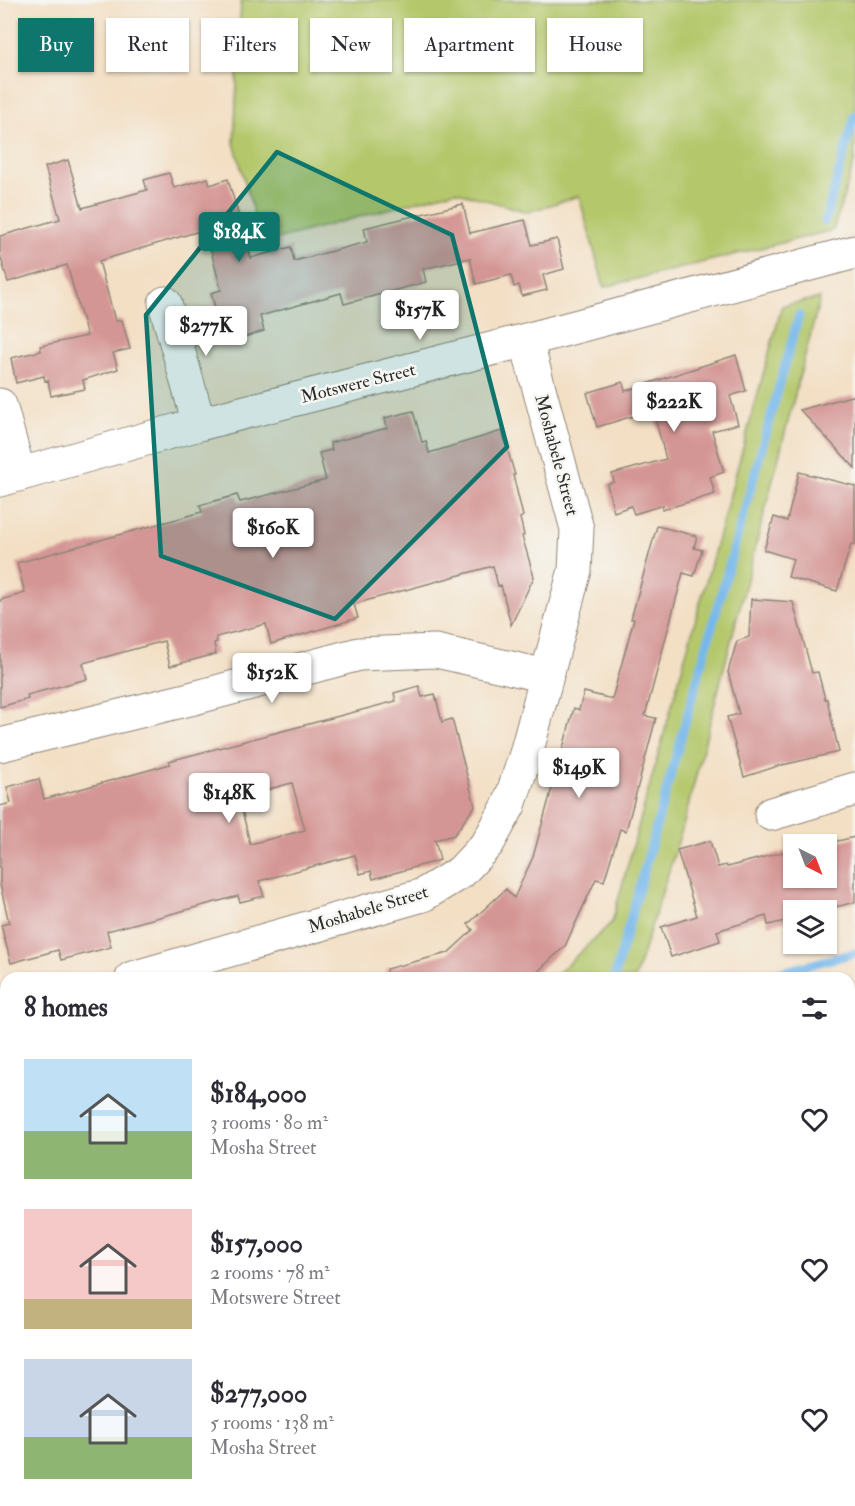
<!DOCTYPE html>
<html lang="en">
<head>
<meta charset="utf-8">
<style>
	body { margin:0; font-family:"IM FELL Double Pica",serif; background:#f2f2f3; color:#2b2b33; height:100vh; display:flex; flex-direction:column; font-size:22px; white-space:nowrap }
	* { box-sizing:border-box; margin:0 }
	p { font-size:20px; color:#7c7c81 }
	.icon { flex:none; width:33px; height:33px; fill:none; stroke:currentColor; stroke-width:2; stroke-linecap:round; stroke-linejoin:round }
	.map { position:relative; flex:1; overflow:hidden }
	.panel { position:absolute; left:0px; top:972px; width:855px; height:534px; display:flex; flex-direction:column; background:#fff; border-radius:18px 18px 0 0; box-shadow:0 2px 4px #0004 }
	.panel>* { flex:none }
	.top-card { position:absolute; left:18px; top:18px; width:819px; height:54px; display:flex; gap:12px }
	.needle { width:39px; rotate:138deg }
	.fabs { position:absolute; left:783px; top:834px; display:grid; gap:12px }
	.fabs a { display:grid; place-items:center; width:54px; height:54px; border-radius:0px; background:#fff; box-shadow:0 2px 4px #0004; font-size:30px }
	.price { position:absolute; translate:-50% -51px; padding:0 14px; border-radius:6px; background:#fff; color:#222; font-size:20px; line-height:39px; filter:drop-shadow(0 2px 3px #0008) }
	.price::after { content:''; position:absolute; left:50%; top:36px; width:18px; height:14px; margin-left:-9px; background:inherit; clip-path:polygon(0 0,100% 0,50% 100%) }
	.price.active { background:#0f766e; color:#fff }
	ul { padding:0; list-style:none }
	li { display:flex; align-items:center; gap:18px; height:150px; padding:0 24px }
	li span { display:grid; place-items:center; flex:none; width:168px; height:120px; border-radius:0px; color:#555 }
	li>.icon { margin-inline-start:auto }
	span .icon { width:72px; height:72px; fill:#fffc; stroke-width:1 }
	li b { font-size:26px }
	h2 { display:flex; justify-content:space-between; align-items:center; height:72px; padding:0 24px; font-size:26px }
	.pill { padding:0 21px; border-radius:0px; background:#fff; box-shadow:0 2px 4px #0004; font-size:21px; line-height:54px }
	.pill.active { background:#0f766e; color:#fff }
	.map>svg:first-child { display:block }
</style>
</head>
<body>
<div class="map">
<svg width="855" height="1506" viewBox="0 0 855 1506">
	<rect width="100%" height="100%" fill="#f6f6f2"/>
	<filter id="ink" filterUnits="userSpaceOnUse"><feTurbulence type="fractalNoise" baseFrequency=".0167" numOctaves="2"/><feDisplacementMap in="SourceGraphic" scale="12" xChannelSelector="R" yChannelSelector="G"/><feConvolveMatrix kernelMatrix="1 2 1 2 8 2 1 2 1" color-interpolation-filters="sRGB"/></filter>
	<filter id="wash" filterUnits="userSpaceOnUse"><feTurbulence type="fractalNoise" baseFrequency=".008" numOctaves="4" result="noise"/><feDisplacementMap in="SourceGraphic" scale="24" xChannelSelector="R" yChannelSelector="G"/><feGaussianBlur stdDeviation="1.35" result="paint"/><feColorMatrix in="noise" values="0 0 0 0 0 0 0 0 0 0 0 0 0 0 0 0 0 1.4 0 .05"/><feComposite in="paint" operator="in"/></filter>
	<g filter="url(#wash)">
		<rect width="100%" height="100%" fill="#f3dfc4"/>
		<!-- green -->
		<path fill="#b4c76b" stroke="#70794b" stroke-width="1.5" d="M 241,0 L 855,0 L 855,160 L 833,230 L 604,287 L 579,196 L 528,212 L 455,191 L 262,243 L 234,143 Z
			M 820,298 L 683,826 L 635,978 L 553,978 L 612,922 L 782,306 Z
			M 855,1338 L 855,1506 L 223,1506 L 246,1500 L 849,1500 L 849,1340 Z"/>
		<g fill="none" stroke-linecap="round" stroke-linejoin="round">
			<!-- stream -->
			<path stroke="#76b8eb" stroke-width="9" d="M 825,221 L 855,115
				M 614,978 L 799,315
				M 758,978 L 855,953
				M 0,1171 L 6,1170"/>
		</g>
		<g id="blocks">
			<!-- building -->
			<path fill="#d49694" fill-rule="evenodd" d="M 68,160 L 82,208 L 147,190 L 144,180 L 169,173 L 174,188 L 208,178 L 210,185 L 228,179 L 251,258 L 291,247 L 294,261 L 367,242 L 364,228 L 463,204 L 470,233 L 525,220 L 532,245 L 557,239 L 564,269 L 543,275 L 547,290 L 522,296 L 519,285 L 514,287 L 511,275 L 476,284 L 470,258 L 423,269 L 426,282 L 344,304 L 341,293 L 260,316 L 264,331 L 225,343 L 211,293 L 221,290 L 207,235 L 204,236 L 203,230 L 99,261 L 115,321 L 122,320 L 130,349 L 113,353 L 118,369 L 83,380 L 85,389 L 51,396 L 48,380 L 45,381 L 44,376 L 16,383 L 11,358 L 41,351 L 40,346 L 87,336 L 67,265 L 8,282 L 0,255 L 0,236 L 60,219 L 45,167 Z
				M 736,355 L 746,391 L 730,396 L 738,424 L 712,431 L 724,472 L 710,477 L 715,494 L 662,510 L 663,505 L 634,514 L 631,506 L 614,512 L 607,484 L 614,482 L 612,474 L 666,459 L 653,410 L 597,427 L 587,393 L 623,382 L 625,391 Z
				M 855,395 L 855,468 L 800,410 Z
				M 413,411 L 422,442 L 426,441 L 429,453 L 502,431 L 515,475 L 513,475 L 523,516 L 520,518 L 524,535 L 522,536 L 534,577 L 511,625 L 501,585 L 498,586 L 493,566 L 354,604 L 358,618 L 271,644 L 266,624 L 216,637 L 217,642 L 214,643 L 216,654 L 170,666 L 164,641 L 83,663 L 87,679 L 27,695 L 28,699 L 0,707 L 0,600 L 25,593 L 17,563 L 202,512 L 200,505 L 237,495 L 240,502 L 326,480 L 319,453 L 332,450 L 330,443 L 387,428 L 385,418 Z
				M 799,472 L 855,486 L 855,544 L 851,544 L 837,591 L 788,577 L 793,559 L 764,550 L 774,517 L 787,521 Z
				M 657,526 L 697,536 L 694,548 L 702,550 L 694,576 L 683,573 L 645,716 L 656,718 L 626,831 L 620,829 L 604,881 L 596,879 L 565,946 L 531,978 L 387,978 L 386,969 L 448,953 L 473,930 L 468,924 L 506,889 L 514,898 L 533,857 L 574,708 L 579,710 L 584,692 L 612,699 L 634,619 L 631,619 Z
				M 751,599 L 793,602 L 812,673 L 818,672 L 825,699 L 827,699 L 839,752 L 778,766 L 744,777 L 727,717 L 739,714 L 728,672 L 737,641 L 749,637 Z
				M 419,686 L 422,697 L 435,694 L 442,722 L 452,719 L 475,806 L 454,835 L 435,840 L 440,860 L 373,879 L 371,871 L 360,874 L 355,855 L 259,881 L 264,896 L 240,902 L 238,896 L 107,931 L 111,947 L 61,960 L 58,950 L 11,963 L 1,925 L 9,923 L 0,884 L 0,806 L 11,803 L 7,787 L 39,779 L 44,799 L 149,770 L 170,764 L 169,761 L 396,701 L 394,693 ZM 292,783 L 305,830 L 250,844 L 239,797 Z
				M 855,837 L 855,902 L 824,910 L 794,910 L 794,919 L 768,925 L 766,916 L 717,931 L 720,941 L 671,957 L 661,927 L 697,916 L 677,850 L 710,841 L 718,867 L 726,865 L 727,867 L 794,849 L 794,878 L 826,878 L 826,844 L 825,844 Z"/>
		</g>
	</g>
	<g filter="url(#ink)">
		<use href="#blocks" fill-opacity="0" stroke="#8f8578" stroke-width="1.5"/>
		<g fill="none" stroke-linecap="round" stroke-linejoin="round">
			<defs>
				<path id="minor" d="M 165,303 L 199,424
					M 0,405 L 19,474
					M 0,480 L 199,424 L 526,340 L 855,252
					M 0,745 L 190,699 L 359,654 L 436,651 L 546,676
					M 771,814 L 855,789
					M 132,978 L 423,895 L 461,872 L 488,843 L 509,805 L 526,754 L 575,570 L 577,529 L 526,340
					M 0,1016 L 6,1014"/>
				<path id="major" d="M 849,1140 L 855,1139
					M 849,1263 L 855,1261
					M 0,1367 L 6,1366
					M 0,1492 L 6,1491"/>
			</defs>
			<!-- minor casing -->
			<use href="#minor" stroke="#8f8578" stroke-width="35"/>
			<!-- major casing -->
			<use href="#major" stroke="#8f8578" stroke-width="35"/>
			<!-- minor -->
			<use href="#minor" stroke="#fff" stroke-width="33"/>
			<!-- major -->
			<use href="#major" stroke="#fff" stroke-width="33"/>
		</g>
	</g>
	<!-- marked area -->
	<path fill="#0f766e" fill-opacity="0.2" stroke="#0f766e" stroke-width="4.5" stroke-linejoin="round" d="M 277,152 L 452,235 L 507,447 L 335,619 L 161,556 L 146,315 Z"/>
	<g text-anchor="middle" stroke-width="5" stroke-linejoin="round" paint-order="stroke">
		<!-- street labels -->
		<g font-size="18" fill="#2b2b2b" stroke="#f6f6f2">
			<text transform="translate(358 383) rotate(-14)" y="6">Motswere Street</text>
			<text transform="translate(557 455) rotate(75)" y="6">Moshabele Street</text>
			<text transform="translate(368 909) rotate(-17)" y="6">Moshabele Street</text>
		</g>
	</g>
</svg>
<div class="fabs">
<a><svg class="needle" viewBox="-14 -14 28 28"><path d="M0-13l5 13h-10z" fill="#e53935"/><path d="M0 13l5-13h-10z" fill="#7c7c81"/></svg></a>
<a><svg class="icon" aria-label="layers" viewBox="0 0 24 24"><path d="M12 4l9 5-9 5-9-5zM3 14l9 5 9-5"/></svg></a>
</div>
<b class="price active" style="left:239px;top:263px">$184K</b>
<b class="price" style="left:420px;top:341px">$157K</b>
<b class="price" style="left:206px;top:357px">$277K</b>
<b class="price" style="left:674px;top:433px">$222K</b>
<b class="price" style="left:273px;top:559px">$160K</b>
<b class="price" style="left:272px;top:704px">$152K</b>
<b class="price" style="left:579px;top:799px">$149K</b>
<b class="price" style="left:229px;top:824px">$148K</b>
<div class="top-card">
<a class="pill active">Buy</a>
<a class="pill">Rent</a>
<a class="pill">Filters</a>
<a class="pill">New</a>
<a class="pill">Apartment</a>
<a class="pill">House</a>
</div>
<section class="panel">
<h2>8 homes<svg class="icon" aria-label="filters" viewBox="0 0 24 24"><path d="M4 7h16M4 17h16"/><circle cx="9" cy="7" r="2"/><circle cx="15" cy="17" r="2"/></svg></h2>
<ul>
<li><span style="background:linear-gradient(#bfe0f5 60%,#8fb573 0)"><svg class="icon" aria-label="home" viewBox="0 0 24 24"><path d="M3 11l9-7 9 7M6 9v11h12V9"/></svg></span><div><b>$184,000</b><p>3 rooms · 80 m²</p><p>Mosha Street</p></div><svg class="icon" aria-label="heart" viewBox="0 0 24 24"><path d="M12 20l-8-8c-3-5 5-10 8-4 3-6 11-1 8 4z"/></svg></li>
<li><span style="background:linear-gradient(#f6c9c9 75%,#c2b280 0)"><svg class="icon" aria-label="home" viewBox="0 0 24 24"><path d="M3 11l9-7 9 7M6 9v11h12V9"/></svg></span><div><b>$157,000</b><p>2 rooms · 78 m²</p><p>Motswere Street</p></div><svg class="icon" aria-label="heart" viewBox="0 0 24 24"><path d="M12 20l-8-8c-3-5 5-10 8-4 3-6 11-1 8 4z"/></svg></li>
<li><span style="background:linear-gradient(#c9d6e8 65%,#8fb573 0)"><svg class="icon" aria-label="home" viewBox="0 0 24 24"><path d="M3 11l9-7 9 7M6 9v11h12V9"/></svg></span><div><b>$277,000</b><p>5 rooms · 138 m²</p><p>Mosha Street</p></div><svg class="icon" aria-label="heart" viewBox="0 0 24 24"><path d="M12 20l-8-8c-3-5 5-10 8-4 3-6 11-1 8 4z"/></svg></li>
</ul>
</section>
</div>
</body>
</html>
